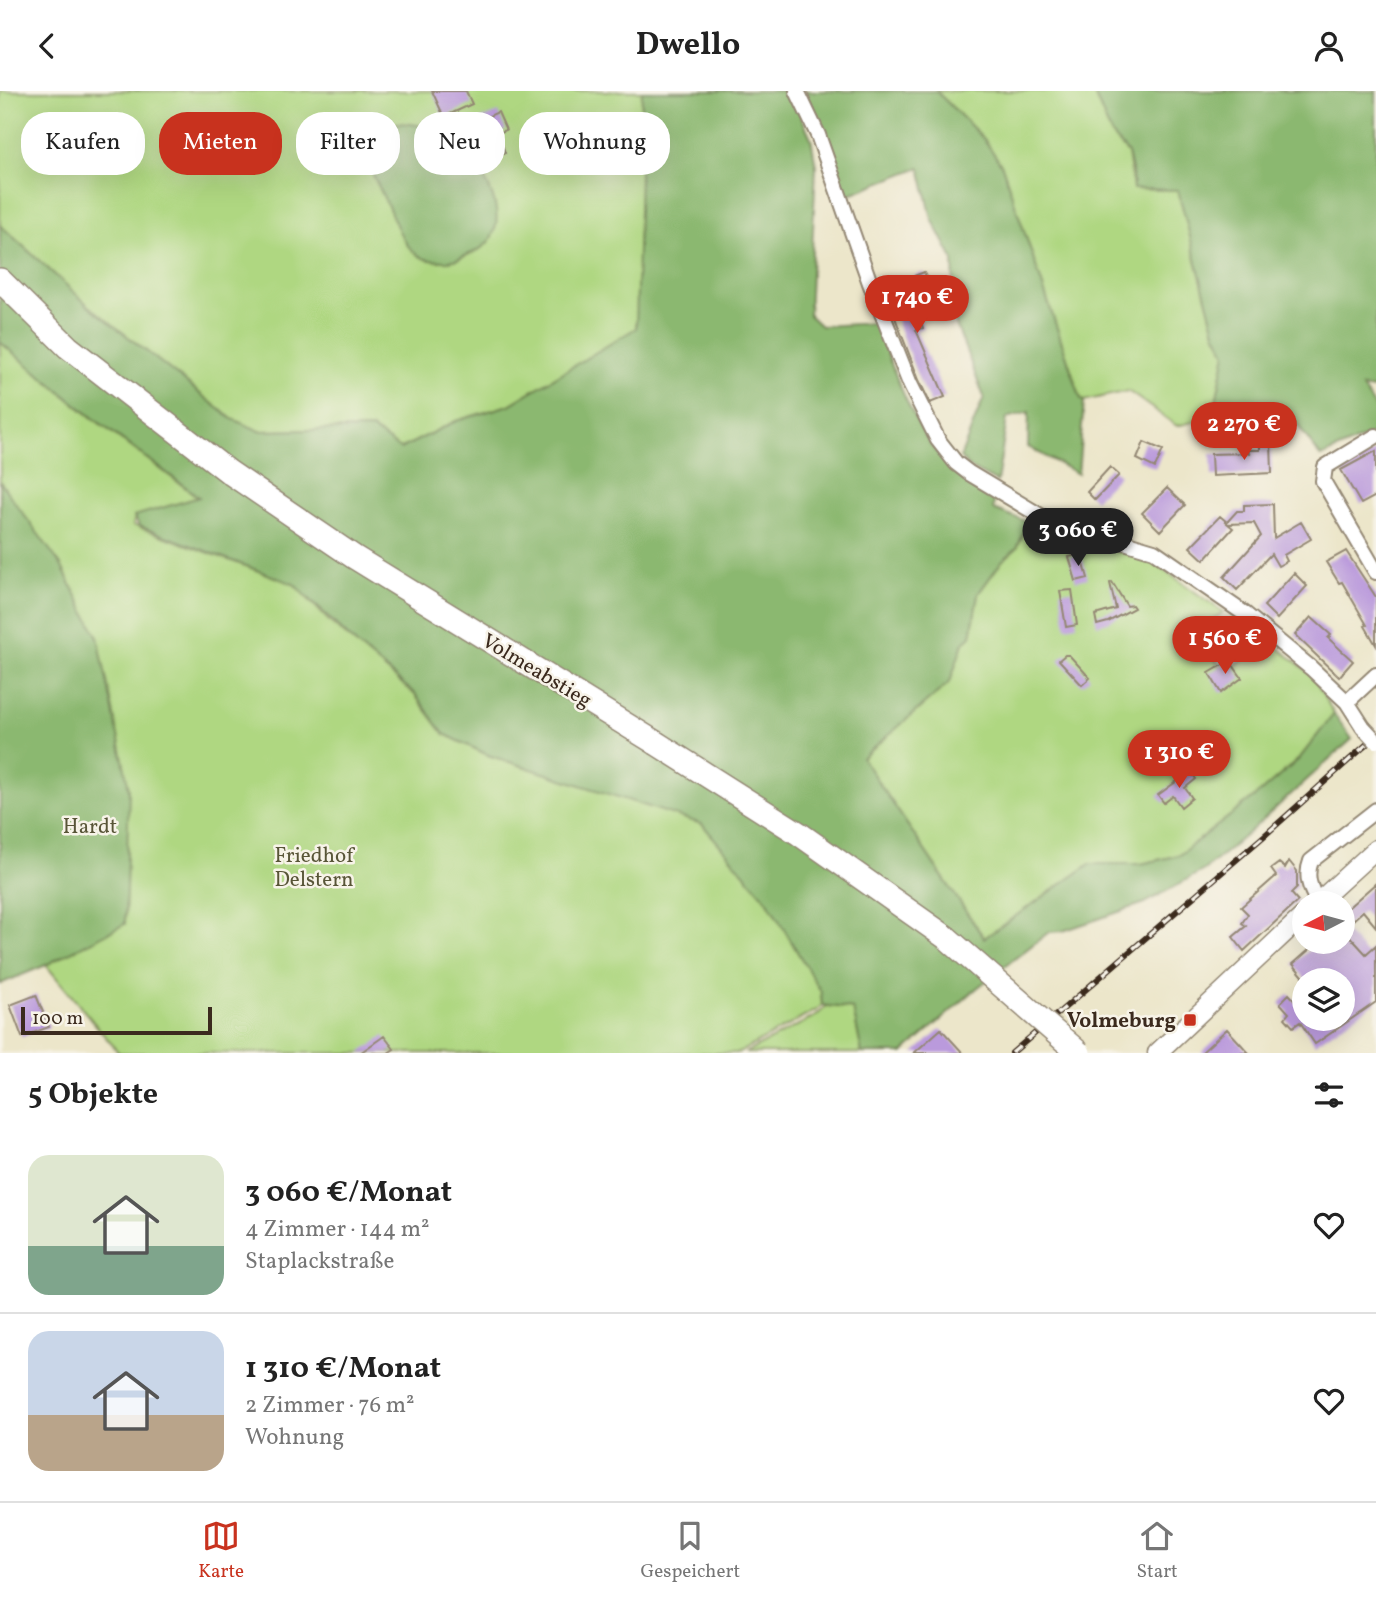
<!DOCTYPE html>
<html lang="de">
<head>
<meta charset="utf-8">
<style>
	body { margin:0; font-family:Vollkorn,serif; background:#f2f2f2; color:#222; height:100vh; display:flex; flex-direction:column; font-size:26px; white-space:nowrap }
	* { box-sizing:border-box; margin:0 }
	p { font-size:23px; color:#767676 }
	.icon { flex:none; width:38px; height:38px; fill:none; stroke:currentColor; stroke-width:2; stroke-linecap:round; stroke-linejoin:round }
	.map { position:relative; height:962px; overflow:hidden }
	.details { display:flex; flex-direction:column; background:#fff; flex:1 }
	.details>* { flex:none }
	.hud { position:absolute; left:21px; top:21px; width:700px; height:63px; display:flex; gap:14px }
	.needle { width:46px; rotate:264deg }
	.controls { position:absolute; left:1292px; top:800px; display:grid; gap:14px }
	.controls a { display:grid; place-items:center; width:63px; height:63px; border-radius:50%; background:#fff; box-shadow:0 7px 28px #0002; font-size:35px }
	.scale { position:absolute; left:21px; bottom:18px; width:191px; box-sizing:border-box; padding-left:7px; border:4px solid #3b2a1e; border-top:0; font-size:19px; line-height:24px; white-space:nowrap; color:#3b2a1e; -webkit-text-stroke:5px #f7f3e8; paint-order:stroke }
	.price { position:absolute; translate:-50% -60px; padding:0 16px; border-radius:24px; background:#c8321e; color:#fff; font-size:23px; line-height:46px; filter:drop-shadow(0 2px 4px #0008) }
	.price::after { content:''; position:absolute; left:50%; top:42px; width:21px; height:16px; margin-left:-10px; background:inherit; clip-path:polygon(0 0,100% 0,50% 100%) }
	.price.active { background:#222; color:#fff }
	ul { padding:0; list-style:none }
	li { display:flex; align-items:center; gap:21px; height:175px; padding:0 28px }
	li+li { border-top:2px solid #e0e0e0 }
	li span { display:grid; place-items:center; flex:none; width:196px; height:140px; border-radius:21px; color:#555 }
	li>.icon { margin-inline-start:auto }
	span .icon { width:84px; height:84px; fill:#fffc; stroke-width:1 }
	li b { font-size:30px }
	h2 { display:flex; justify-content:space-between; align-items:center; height:84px; padding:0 28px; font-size:30px }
	.tag { padding:0 24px; border-radius:28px; background:#fff; box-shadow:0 7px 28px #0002; font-size:24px; line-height:63px }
	.tag.active { background:#c8321e; color:#fff }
	header { display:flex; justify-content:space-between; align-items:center; height:91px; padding:0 28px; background:#fff; font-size:32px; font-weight:700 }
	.tabs { display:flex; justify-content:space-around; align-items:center; height:98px; border-top:2px solid #e0e0e0; background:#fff; font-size:19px; color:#767676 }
	.tabs a { display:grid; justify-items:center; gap:4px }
	.tabs .active { color:#c8321e }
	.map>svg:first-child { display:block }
</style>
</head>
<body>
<header><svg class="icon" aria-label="back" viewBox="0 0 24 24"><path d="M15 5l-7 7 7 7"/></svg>Dwello<svg class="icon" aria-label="person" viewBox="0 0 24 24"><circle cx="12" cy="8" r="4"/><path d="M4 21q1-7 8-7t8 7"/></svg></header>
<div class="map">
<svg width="1376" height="962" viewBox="0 0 1376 962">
	<rect width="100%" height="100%" fill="#f7f3e8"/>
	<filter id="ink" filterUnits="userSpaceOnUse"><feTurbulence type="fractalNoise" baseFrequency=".0143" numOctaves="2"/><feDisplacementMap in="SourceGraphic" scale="14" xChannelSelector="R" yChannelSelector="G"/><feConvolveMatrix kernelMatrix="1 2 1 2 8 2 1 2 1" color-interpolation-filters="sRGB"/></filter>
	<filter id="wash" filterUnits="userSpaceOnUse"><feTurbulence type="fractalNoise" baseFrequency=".00686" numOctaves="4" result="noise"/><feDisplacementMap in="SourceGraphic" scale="28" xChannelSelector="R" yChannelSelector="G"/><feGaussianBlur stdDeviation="1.57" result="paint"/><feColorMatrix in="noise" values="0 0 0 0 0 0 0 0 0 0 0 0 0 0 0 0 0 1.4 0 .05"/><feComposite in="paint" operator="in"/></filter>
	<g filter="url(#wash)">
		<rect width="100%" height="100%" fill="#ece6ca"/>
		<!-- green -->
		<path fill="#afd781" stroke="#758050" stroke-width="2" d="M 0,0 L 642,0 L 637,237 L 509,314 L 456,330 L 400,358 L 372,338 L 259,340 L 232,328 L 88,214 L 0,134 Z
			M 936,0 L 1093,0 L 1112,45 L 1128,62 L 1133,98 L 1178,99 L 1215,241 L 1226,262 L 1213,326 L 1177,335 L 1128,300 L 1084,310 L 1081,308 L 1002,75 L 984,48 Z
			M 0,251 L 91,326 L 199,407 L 135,425 L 133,434 L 294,493 L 330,531 L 414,603 L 444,643 L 488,664 L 702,733 L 748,784 L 767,809 L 821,901 L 822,914 L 817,919 L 738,962 L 119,962 L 46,874 L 27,878 L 0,893 L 0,405 L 22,424 L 0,390 Z
			M 1028,431 L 1045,433 L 1150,469 L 1223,521 L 1196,542 L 1225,582 L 1269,549 L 1312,584 L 1334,623 L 1299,668 L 1261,701 L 1179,764 L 1141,773 L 1090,773 L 985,848 L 862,667 L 950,591 L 963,552 L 971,544 L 978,503 L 1002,470 L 1017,457 Z
			M 827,915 L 853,917 L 862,962 L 745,962 L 816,925 Z"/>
		<!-- forest -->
		<path fill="#8bb86f" stroke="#637146" stroke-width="2" d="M 642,0 L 790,0 L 811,47 L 816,75 L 809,224 L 821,235 L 875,232 C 893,275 916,350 953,378 C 966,388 982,395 995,403 L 993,418 L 1028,431 L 1017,457 L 1002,470 L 978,503 L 971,545 L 963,552 L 950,591 L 862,667 L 984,847 L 1090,773 L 1141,773 L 1179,764 L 1261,701 L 1299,668 L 1334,623 L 1352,648 L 1247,743 L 1204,779 L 1145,812 L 1063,840 L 1049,841 L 977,897 L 903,962 L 862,962 L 853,918 L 822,914 L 821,901 L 767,809 L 702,733 L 488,664 L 444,643 L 415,603 L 359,556 L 294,493 L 139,435 L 134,425 L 199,406 L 92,326 L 0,251 L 0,134 L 88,214 L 232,328 L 260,340 L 372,338 L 400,358 L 456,330 L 509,314 L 636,237 Z
			M 805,0 L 936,0 L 984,48 L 1002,75 L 1081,308 L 1084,310 L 1078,383 L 1028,356 L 1029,321 L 1007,327 L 997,391 L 972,378 L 960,367 L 984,306 L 955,231 L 953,168 L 932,128 L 920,76 L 845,105 Z
			M 1093,0 L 1376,0 L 1376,298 L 1362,297 L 1376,317 L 1376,341 L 1321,366 L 1293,328 L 1213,326 L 1226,262 L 1215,241 L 1178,99 L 1133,98 L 1132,79 L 1128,62 L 1112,45 Z
			M 380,31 C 398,32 416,32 433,38 C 472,52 530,138 472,162 C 464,165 456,170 447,170 C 430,170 422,170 409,156 C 398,143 393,125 385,109 C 373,83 361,58 344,34 Z
			M 0,391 L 61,474 L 98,546 L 129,698 L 125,833 L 46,874 L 0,893 Z"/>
		<g id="blocks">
			<!-- building -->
			<path fill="#ba9adc" d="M 432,0 L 466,0 L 472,13 L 444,26 Z
				M 498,21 L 506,39 L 498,42 L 505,62 L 493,67 L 485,47 L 482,48 L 475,31 Z
				M 924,181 L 935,203 L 915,212 L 923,237 L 916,239 L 945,306 L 930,312 L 919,289 L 888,208 L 919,196 L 914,185 Z
				M 1260,350 L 1271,350 L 1272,382 L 1212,385 L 1211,363 L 1249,362 L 1248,359 L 1260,359 Z
				M 1144,351 L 1163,359 L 1155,377 L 1137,368 Z
				M 1376,360 L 1376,405 L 1361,413 L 1341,379 Z
				M 1110,376 L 1119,384 L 1095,409 L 1087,401 Z
				M 1167,397 L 1185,414 L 1160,440 L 1142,422 Z
				M 1273,413 L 1274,447 L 1301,431 L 1311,448 L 1284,464 L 1287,470 L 1278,475 L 1271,463 L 1237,499 L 1224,486 L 1261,445 L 1254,432 L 1228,433 L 1233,437 L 1204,469 L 1190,456 L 1220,425 L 1227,431 L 1237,420 L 1244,420 L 1244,414 Z
				M 1346,460 L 1376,506 L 1376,554 L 1365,535 L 1367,534 L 1342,491 L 1339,492 L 1326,471 Z
				M 1081,463 L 1088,487 L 1076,490 L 1069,466 Z
				M 1294,482 L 1307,495 L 1277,528 L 1264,515 Z
				M 1112,491 L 1127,515 L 1132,514 L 1134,517 L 1108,531 L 1097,534 L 1095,524 L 1116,518 L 1110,492 Z
				M 1072,499 L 1077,534 L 1066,536 L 1060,500 Z
				M 1311,526 L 1331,544 L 1328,547 L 1353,570 L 1339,586 L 1295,544 Z
				M 1235,546 L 1244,558 L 1227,570 L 1221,561 Z
				M 1065,564 L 1069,564 L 1090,587 L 1082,594 L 1059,569 Z
				M 1230,570 L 1242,587 L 1221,602 L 1209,582 Z
				M 1191,680 L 1196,688 L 1185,697 L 1192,707 L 1181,716 L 1173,705 L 1164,712 L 1158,704 Z
				M 1289,770 L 1297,780 L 1297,796 L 1291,802 L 1298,810 L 1244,860 L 1233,846 L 1246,835 L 1242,832 L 1248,823 L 1241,816 L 1276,785 L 1271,778 L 1279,772 L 1285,777 Z
				M 1376,792 L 1376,836 L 1363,820 L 1343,838 L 1366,863 L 1376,854 L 1376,911 L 1315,953 L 1300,931 L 1293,936 L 1285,927 L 1289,922 L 1280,912 L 1289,903 L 1299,914 L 1304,909 L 1304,928 L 1342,928 L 1342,889 L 1306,889 L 1293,873 L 1319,850 L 1342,850 L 1342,822 Z
				M 36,904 L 49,936 L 22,946 L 10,914 Z
				M 941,938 L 963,962 L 914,962 Z
				M 1227,938 L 1249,962 L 1201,962 Z
				M 384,945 L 394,958 L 388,962 L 360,962 Z"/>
		</g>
	</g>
	<g filter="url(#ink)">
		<use href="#blocks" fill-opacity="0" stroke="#948874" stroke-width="2"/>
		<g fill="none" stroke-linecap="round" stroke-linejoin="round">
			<defs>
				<path id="minor" d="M 797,0 L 818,44 L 870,192 L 910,293 L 938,349 L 956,372 L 969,382 L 1044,427 L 1154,460 L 1245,523 L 1311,577 L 1347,611 L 1363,636
					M 1376,345 L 1325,376 L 1323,390 L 1376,481
					M 1347,611 L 1376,584
					M 1318,811 C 1310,798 1305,785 1311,770 L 1376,719"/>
				<path id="tertiary" d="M 1317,812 L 1376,758
					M 1157,962 L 1304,824"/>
				<path id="primary" d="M 0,189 L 68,256 L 229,381 L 354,466 L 656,652"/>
			</defs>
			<!-- minor casing -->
			<use href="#minor" stroke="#948874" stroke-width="18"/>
			<!-- tertiary casing -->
			<use href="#tertiary" stroke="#948874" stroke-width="21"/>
			<!-- primary casing -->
			<use href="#primary" stroke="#948874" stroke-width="26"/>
			<!-- minor -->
			<use href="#minor" stroke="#fff" stroke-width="14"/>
			<!-- tertiary -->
			<use href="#tertiary" stroke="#fff" stroke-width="18"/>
			<!-- primary -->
			<use href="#primary" stroke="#fff" stroke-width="23"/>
			<defs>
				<path id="rail" d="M 1012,962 L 1264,745 L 1376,645"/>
			</defs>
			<!-- rail casing -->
			<use href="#rail" stroke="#3b2a1e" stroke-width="6"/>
			<!-- rail -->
			<use href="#rail" stroke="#f7f3e8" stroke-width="3.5" stroke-dasharray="10" stroke-linecap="butt"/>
			<defs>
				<path id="minor-bridge" d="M 1363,636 L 1376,650"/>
				<path id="primary-bridge" d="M 656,652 L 798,742 L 947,847 L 1079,962"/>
			</defs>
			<!-- minor-bridge casing -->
			<use href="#minor-bridge" stroke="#948874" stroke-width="18" stroke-linecap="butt"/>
			<!-- primary-bridge casing -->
			<use href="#primary-bridge" stroke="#948874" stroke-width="26" stroke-linecap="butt"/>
			<!-- minor-bridge -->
			<use href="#minor-bridge" stroke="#fff" stroke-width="14"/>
			<!-- primary-bridge -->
			<use href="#primary-bridge" stroke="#fff" stroke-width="23"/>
		</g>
	</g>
	<!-- markers -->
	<rect fill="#c8321e" stroke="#f7f3e8" stroke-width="2.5" x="1183" y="922" width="14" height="14" rx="3.5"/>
	<g text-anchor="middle" stroke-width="5" stroke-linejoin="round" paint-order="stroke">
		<!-- street labels -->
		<g font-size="21" fill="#3b2a1e" stroke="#f7f3e8">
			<text transform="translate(537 579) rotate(31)" y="7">Volmeabstieg</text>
		</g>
		<!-- park labels -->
		<g font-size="21" fill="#585537" stroke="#f7f3e8">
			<text x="90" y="742">Hardt</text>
			<text x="314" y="771">Friedhof<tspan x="314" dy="24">Delstern</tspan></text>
		</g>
		<!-- poi labels -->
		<g font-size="21" font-weight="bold" fill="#3b2a1e" stroke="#f7f3e8" text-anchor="end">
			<text x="1176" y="936">Volmeburg</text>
		</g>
	</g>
</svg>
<div class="controls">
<a><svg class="needle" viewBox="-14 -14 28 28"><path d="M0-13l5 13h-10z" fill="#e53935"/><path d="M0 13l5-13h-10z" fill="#767676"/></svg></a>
<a><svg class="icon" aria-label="layers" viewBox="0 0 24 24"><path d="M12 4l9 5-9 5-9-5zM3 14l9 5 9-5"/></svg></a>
</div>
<div class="scale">100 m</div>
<b class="price" style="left:917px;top:244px">1 740 €</b>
<b class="price" style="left:1244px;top:371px">2 270 €</b>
<b class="price active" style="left:1078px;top:477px">3 060 €</b>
<b class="price" style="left:1225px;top:585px">1 560 €</b>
<b class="price" style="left:1179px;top:699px">1 310 €</b>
<div class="hud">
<a class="tag">Kaufen</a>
<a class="tag active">Mieten</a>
<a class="tag">Filter</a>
<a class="tag">Neu</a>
<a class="tag">Wohnung</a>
</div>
</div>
<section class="details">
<h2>5 Objekte<svg class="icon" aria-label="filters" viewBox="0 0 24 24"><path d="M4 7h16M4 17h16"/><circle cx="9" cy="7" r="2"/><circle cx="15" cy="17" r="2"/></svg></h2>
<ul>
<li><span style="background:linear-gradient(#dfe7d0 65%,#7fa58c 0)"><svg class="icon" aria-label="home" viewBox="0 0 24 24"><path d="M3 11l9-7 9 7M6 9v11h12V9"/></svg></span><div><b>3 060 €/Monat</b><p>4 Zimmer · 144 m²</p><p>Staplackstraße</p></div><svg class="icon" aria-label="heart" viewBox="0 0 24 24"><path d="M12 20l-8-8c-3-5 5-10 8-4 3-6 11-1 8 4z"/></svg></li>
<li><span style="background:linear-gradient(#c9d6e8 60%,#b9a48a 0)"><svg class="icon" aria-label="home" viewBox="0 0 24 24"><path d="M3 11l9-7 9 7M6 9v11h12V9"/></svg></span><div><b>1 310 €/Monat</b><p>2 Zimmer · 76 m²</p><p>Wohnung</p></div><svg class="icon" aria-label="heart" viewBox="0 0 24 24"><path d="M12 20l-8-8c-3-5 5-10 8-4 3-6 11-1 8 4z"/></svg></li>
</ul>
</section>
<nav class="tabs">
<a class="active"><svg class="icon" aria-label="map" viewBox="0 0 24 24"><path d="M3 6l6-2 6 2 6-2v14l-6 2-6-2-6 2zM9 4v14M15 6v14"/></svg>Karte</a>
<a><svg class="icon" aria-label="saved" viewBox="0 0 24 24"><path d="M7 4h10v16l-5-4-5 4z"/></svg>Gespeichert</a>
<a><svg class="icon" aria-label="home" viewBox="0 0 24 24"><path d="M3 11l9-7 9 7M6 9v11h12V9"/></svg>Start</a>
</nav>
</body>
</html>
